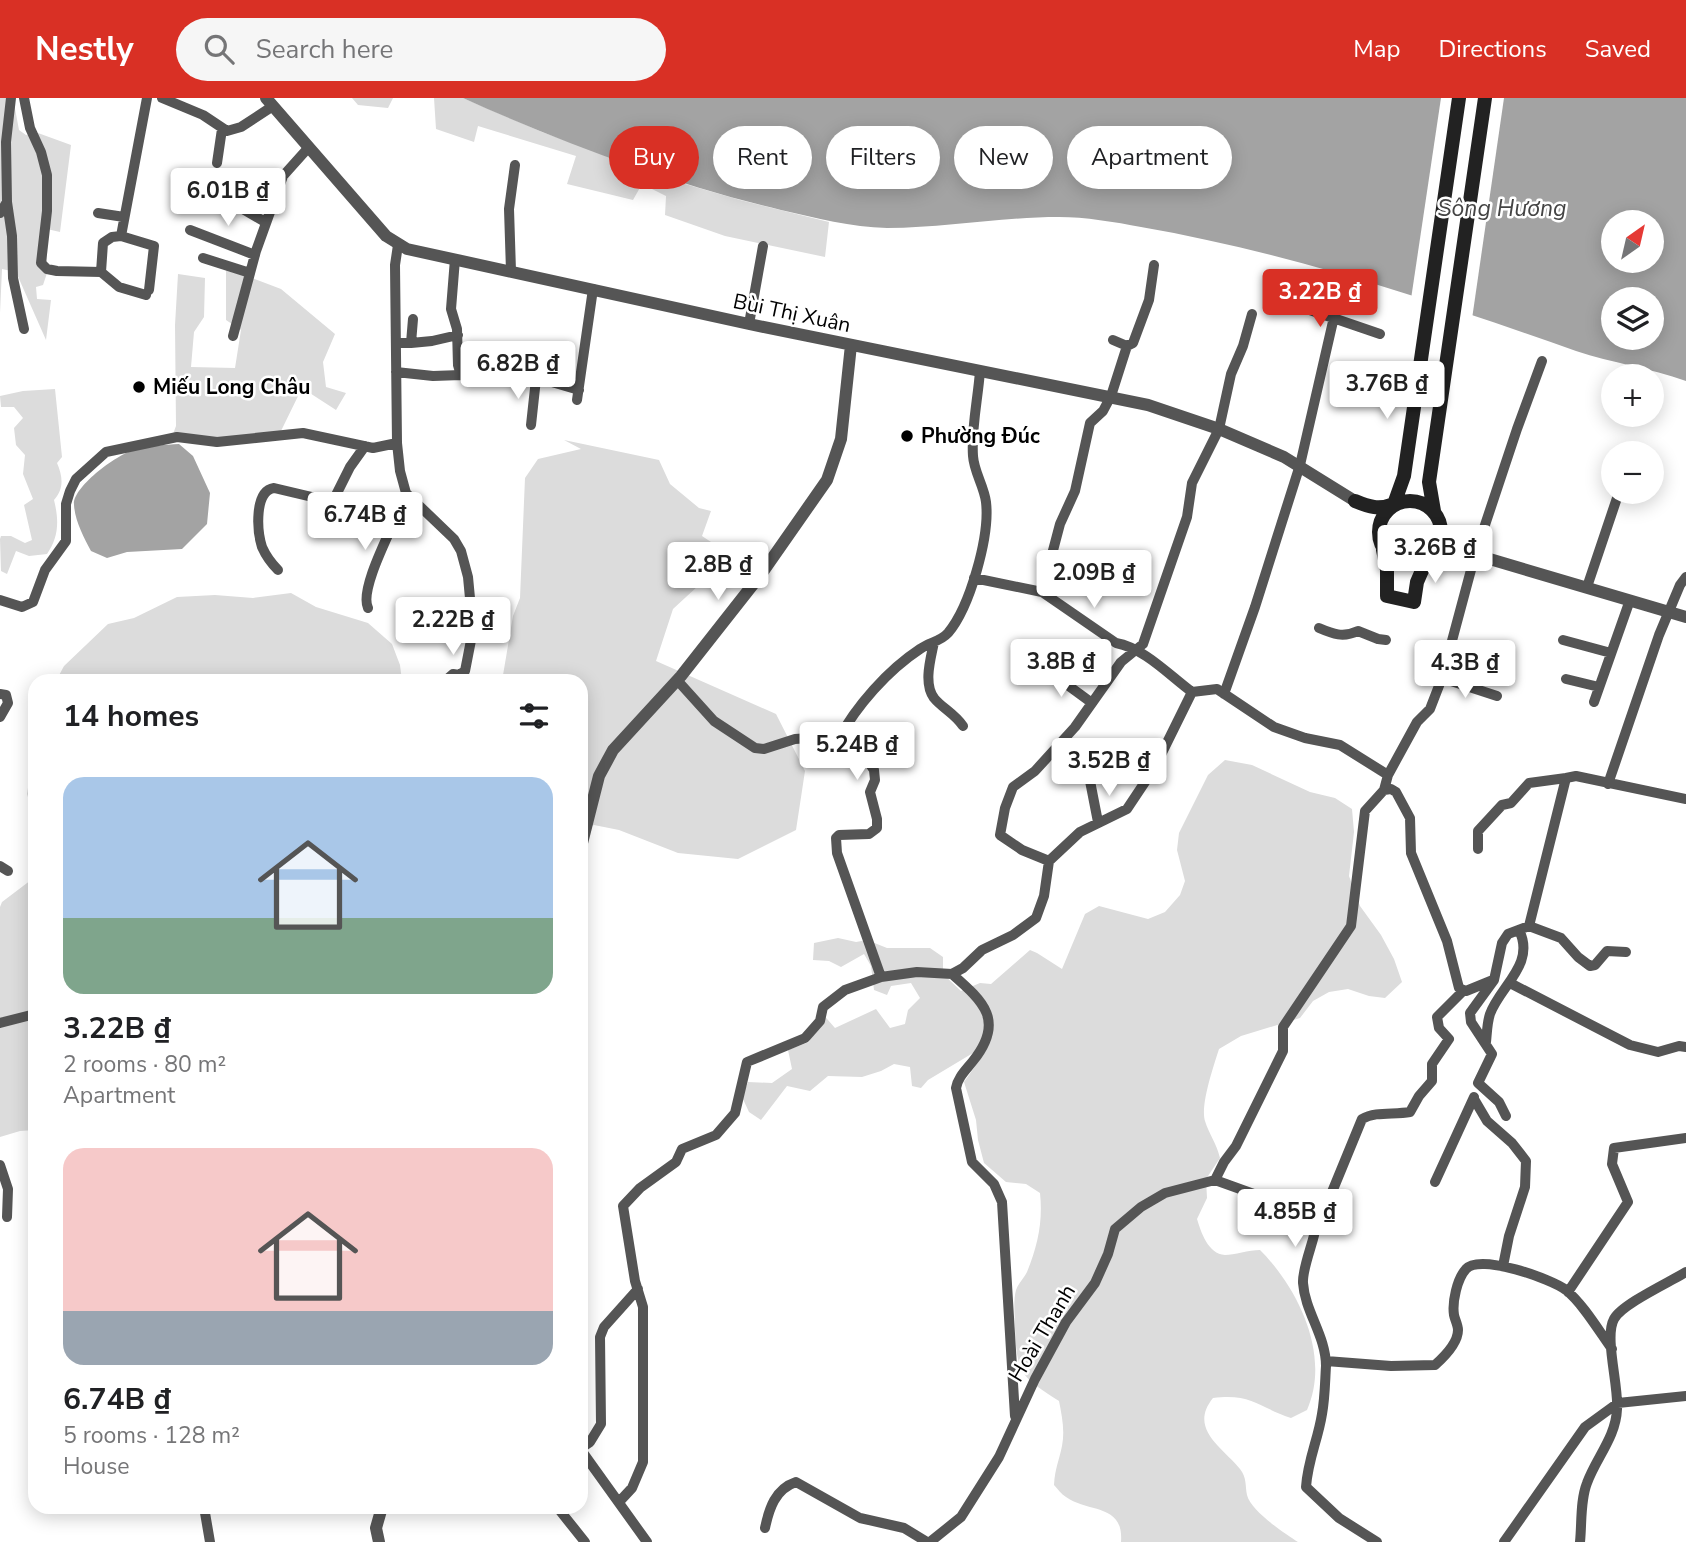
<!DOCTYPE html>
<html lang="en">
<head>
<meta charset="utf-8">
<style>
	body { margin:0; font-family:"Nunito Sans",sans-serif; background:#f6f6f6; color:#202124; height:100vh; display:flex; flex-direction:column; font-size:26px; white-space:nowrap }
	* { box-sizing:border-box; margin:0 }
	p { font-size:23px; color:#757577 }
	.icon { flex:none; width:38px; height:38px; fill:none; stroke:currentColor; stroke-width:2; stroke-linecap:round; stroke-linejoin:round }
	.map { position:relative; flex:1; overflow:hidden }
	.sheet { position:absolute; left:28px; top:576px; width:560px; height:840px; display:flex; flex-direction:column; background:#fff; border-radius:21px; box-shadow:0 4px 18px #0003 }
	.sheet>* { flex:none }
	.top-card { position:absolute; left:609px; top:28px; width:665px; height:63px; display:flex; gap:14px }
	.needle { width:46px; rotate:34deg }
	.fabs { position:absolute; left:1601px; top:112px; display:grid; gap:14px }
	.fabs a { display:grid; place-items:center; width:63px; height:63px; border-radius:50%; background:#fff; box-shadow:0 4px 18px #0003; font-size:35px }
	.price { position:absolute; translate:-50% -60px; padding:0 16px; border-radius:7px; background:#fff; color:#222; font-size:23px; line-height:46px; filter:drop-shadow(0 2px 4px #0008) }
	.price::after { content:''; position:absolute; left:50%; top:42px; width:21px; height:16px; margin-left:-10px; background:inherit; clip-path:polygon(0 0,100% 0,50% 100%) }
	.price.selected { background:#d93025; color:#fff }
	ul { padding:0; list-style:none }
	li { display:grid; align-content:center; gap:14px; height:371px; padding:0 35px }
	li span { display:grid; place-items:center; height:217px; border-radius:21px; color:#555 }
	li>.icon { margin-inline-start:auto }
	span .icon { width:126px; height:126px; fill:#fffc; stroke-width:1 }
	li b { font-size:30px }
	h2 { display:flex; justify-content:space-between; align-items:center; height:84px; padding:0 35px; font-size:30px }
	.chip { padding:0 24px; border-radius:32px; background:#fff; box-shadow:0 4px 18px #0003; font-size:24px; line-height:63px }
	.chip.selected { background:#d93025; color:#fff }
	header { display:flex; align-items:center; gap:42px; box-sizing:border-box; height:98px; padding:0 35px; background:#d93025; color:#fff }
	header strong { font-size:33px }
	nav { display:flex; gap:38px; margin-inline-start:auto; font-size:24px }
	.search { width:490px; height:63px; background:#f6f6f6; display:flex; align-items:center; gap:18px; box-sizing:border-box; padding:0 24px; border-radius:38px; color:#757577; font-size:26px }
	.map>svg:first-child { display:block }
</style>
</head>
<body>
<header>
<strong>Nestly</strong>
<div class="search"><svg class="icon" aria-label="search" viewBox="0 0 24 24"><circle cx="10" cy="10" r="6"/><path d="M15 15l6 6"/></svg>Search here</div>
<nav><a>Map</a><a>Directions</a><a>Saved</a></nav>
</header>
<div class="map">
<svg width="1686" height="1444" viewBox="0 0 1686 1444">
	<rect width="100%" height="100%" fill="#fff"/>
	<!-- green -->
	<path fill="#dcdcdc" d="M 0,0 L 13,0 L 19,32 L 26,37 L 38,35 L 71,47 L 60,134 L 47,131 L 47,175 L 43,187 L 36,189 L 37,201 L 51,202 L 46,242 L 16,174 L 2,171 L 0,215 Z
		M 352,0 L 393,0 L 388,10 L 358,7 Z
		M 434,0 L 463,0 L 542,34 L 685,86 L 740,102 L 829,124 L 825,159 L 725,138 L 665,117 L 666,98 L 642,86 L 633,102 L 567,86 L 576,58 L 478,28 L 474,44 L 436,31 Z
		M 226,170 L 281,191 L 335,236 L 323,264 L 326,289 L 346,295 L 336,312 L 302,290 L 280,335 L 215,349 L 210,344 L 173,336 L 176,328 L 175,227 L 178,176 L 205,180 L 204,219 L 194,234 L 191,269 L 235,270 L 241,232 L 226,222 Z
		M 55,291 L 62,359 L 57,365 C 63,379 64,391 54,402 C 59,422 59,439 47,456 L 29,458 L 16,453 L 7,476 L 1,473 L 0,441 L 1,438 L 11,438 L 25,445 L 32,442 L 24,407 L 33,401 L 23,376 L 25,357 L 16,347 L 14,330 L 23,320 L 14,309 L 1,309 L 0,298 L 23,293 Z
		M 564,342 L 659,362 L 670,386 L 699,410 L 711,413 L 702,438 L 717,448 L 711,476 L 673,511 L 656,563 L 776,616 L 805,673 L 796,732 L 738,761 L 678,755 L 619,732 L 594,727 L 581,732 L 581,583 L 502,583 L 513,518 L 520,500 L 525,380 L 538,361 L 581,351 Z
		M 291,495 L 316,509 L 368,525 L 392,546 L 400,567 L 402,583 L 56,583 L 64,568 L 108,526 L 134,520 L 177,499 L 215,497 L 253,500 Z
		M 35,646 L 35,721 L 27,696 Z
		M 1225,662 L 1252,667 L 1310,694 L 1335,700 L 1352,711 L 1354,734 L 1349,778 L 1360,808 L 1381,837 L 1394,861 L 1402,884 L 1385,900 L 1369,898 L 1348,891 L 1329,894 L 1313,903 L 1300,920 L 1241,938 L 1219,951 C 1214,967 1200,1007 1205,1023 C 1209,1036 1216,1044 1220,1060 L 1206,1081 L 1207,1100 L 1197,1121 C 1201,1134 1208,1156 1225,1157 C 1234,1157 1249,1152 1260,1152 C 1299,1191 1331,1258 1307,1312 L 1291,1320 C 1258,1309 1251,1295 1213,1300 C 1188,1331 1223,1350 1240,1371 C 1247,1380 1245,1387 1247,1397 C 1251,1413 1284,1435 1298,1444 L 1121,1444 C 1124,1405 1088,1415 1066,1399 C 1061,1396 1058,1391 1054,1387 C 1055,1370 1059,1363 1062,1348 C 1065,1333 1062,1318 1059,1303 C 1021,1278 1017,1277 1015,1230 C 1015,1218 1013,1203 1016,1192 C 1018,1186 1024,1180 1027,1174 C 1038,1147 1043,1123 1040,1095 L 1026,1086 L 1006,1084 L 984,1065 L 978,1042 L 976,1022 L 964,984 L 981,960 L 973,955 L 928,982 L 921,990 L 912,988 L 910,969 L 894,966 L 881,973 L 862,979 L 828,978 L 810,993 L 787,988 L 761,1022 L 749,1014 L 742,999 L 748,984 L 772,985 L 792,971 L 788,952 L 809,944 L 821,914 L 835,930 L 876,911 L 890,930 L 905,926 L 908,912 L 920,900 L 911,885 L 891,888 L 887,897 L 874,892 L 871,868 L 864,856 L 841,869 L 829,863 L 813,862 L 814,845 L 838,840 L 856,844 L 867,842 L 887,850 L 930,850 L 943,859 L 943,876 L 961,893 L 980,885 L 991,886 L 1030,852 L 1037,855 L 1062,871 L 1085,816 L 1099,808 L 1148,821 L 1165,814 L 1180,797 L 1185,783 L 1177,752 L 1179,735 L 1208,677 Z
		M 35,779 L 35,1032 L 20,1033 L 0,1039 L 0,809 L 2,804 Z"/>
	<!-- water -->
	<path fill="#a3a3a3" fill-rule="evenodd" d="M 463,0 L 1686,0 L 1686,283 C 1650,270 1612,265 1576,253 C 1434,203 1290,155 1141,129 C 1115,124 1085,119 1059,119 C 1002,119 945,130 887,130 C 851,129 816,120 781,112 C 672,86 565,46 463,0 ZM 1614,124 L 1652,124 L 1652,163 L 1614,163 ZM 1614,201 L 1652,201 L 1652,240 L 1614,240 Z
		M 179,346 L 193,358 L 210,395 L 207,426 L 182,451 L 127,454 L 107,460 L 91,453 C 84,440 75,423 74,407 C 72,389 119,355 136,351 C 150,347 165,347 179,346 Z"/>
	<!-- pier -->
	<path fill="#fff" d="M 1441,0 L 1504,0 L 1472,221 L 1411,201 Z"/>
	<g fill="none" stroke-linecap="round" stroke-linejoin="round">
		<!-- minor -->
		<path stroke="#555" stroke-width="10" d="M 24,0 L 30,30 L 41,54 L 47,77 L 47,113 L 41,165 L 47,171 L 57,173 L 101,174 L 119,189 L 146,197
			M 162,0 L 203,17 L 227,33 L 241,29 L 273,8
			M 217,65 L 222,31
			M 229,103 L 265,124
			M 7,104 L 12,138 L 13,180 L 24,231
			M 0,115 L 7,104 L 6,44 L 11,0
			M 98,115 L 124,119
			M 190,132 L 255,157
			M 121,138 L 154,148 L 149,192
			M 203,160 L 250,175
			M 455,161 L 451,211 L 457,231 L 458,267 L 461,277 L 545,282 L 579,292
			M 511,173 L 509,111 L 515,67
			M 101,174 L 103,145 L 112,139 L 121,138 L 147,0
			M 1269,198 L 1380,236
			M 749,226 L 763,148
			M 233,238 L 256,153 L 283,78 L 309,49
			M 1113,242 L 1127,248 L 1133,245 L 1149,202 L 1154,167
			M 396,245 L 411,245 L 413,221
			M 411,245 L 432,243 L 458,237
			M 396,274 L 433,278 L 461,277
			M 577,302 L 593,191
			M 531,327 L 536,281
			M 397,345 L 400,373 L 406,395 L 454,441 L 461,453 L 468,479 L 473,532 L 491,538
			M 278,472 C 271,465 266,458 262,449 C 257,433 254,393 274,390 L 329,403 L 336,397 L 350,369 L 365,348
			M 974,480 L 1042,494 L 1116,545 C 1144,550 1169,577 1192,594 L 1217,591 L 1274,629 L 1305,640 L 1340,647 L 1388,677
			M 1587,489 L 1619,394
			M 1042,494 L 1060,426 L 1075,393 L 1090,325 L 1103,313 L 1111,298 L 1127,248
			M 0,502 L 22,509 L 33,504 L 45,472 L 66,443 L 66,406 L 70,393 L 76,381 L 106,354 L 177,339 L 217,344 L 303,335 L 373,350 L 397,345 L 395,167 L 398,147
			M 368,510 C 358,489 399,419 406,395
			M 1319,530 C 1333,536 1343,540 1358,533 L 1378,541 L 1386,542
			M 1563,542 L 1611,555
			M 934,544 C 931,560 923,585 934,600 C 942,610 954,615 963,628
			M 1047,572 L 1092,605
			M 1442,580 L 1497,598
			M 1566,581 L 1599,589
			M 677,582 L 714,623 L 755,650 L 764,651 L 795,641 L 825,639 L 838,642 L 862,654 L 874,672 L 875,682 L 870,694 L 877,721 L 877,730 L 869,736 L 839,737 L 836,740 L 837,755 L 881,879
			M 445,583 L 453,576 L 459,577 L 465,573 L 473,532
			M 0,596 L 6,597 L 8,605 L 0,619
			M 1224,596 L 1255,509 L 1300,367 L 1334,219
			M 1594,604 L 1630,502
			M 838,642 C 856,608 888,572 920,551 C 929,544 940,544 948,535 C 970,509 990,438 986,404 C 984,388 974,374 973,358 C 971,330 978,301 980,273
			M 867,658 L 884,630
			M 1090,683 L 1098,724
			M 1608,686 L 1659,537 L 1680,487 L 1686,479
			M 1384,692 L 1391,691 L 1396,694 L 1410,720 L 1411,755 L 1447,843 L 1459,890 L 1466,893 L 1493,882
			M 1478,751 L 1478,733 L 1502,707 L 1511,705 L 1529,685 L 1566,680
			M 1049,763 L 1022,752 L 1000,737 L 1005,710 L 1013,689 L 1035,673 L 1075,629 L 1121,564 L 1143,546 L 1187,419 L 1192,385 L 1219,331 L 1231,276 L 1243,248 L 1252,216
			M 0,768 L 8,773
			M 1529,828 L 1561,840 L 1578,859 L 1590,868 L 1595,867 L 1607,853 L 1626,854
			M 952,876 C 984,904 1005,923 973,963 C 966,972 958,979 956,990 L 972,1064 L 994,1086 L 1002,1104 L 1015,1318
			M 1510,885 L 1630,947 L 1658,954 L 1679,948 L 1686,949
			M 0,925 L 35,916
			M 1486,944 C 1487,935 1487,925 1490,916 C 1500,888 1536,866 1519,832
			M 1474,1001 L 1487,1023 L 1512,1045 L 1526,1063 L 1525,1089 L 1509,1138 L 1503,1168
			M 1506,1018 L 1499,1004 L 1478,985 L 1492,956 L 1471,924 L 1470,915 L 1494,882 L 1502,845 L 1508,836 L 1529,828 L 1566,680 L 1576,678 L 1686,701
			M 0,1067 L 8,1091 L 7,1119
			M 1215,1082 L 1224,1064 L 1236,1048 L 1283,953 L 1283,929 L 1351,828 L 1365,713 L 1384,692 L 1388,677 L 1417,624 L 1430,611 L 1442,580 L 1475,457 L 1517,331 L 1542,263
			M 1215,1082 L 1276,1104 L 1296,1109 L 1317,1123 C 1315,1142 1302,1169 1303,1185 C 1305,1214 1326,1238 1326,1268 C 1325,1283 1325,1300 1322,1316 C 1318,1342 1308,1361 1306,1389 L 1339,1420 L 1377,1444
			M 1435,1084 L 1474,999
			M 1317,1123 L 1332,1094 L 1362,1021 C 1376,1013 1394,1017 1410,1014 L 1419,998 L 1432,983 L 1432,966 L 1449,941 L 1439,930 L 1437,919 L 1463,893
			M 1568,1194 L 1628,1104 L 1612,1066 L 1614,1050 L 1686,1040
			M 1326,1263 L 1391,1268 L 1435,1267 C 1444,1259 1458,1245 1458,1232 C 1458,1227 1455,1222 1454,1217 C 1452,1204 1457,1181 1466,1171 C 1479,1155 1552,1181 1566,1192 C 1583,1206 1599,1233 1612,1251
			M 581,1350 L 590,1344 L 601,1326 L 600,1239 L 604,1229 L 638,1191
			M 581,1352 L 647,1444
			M 619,1404 L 632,1390 L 643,1364 L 643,1209 L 635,1183 L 623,1108 L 640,1090 L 676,1064 L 682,1051 L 716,1037 L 735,1015 L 747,964 L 805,940 L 820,923 L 823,909 L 845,892 L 881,879 L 917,874 L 952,876 L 963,870 L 982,852 L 1013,837 L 1036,820 L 1044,798 L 1049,763 L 1080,734 L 1127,711 L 1155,669 L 1192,594
			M 204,1409 L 210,1444
			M 557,1409 L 585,1444
			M 765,1430 C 769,1411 775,1391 796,1384 L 860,1420 L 904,1430 L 927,1444
			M 930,1444 L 961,1419 L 999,1359 L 1035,1281 L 1066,1224 L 1095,1185 L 1108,1156 L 1115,1131 L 1141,1109 L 1165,1095 L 1215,1082
			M 1504,1444 L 1585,1329 L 1618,1305 L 1686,1298
			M 1580,1444 C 1582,1425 1580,1403 1587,1385 C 1596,1360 1616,1339 1617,1311 C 1619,1288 1604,1239 1614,1221 C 1622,1206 1670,1184 1686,1174"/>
		<!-- tertiary -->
		<path stroke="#555" stroke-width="12" d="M 266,0 L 386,138 L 407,151 L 749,226 L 1148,307 L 1219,331 L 1284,359 L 1355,403
			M 1466,454 L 1686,519
			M 581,749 L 599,678 L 613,652 L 681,578 L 762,475 L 827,382 L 841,341 L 851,247
			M 379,1444 L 376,1430 L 382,1409"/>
		<!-- secondary -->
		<path stroke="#222" stroke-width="14" d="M1379 434a31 31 0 1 1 62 0a31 31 0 1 1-62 0Z
			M 1355,403 C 1369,409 1379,412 1394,406 L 1404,378 L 1459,0
			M 1434,413 L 1429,384 L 1485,0
			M 1383,452 L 1387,472 L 1387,498 L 1414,504 L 1417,484 L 1427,461 L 1446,453 L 1466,454"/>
	</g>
	<!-- markers -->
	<g fill="#000" stroke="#fff" stroke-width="2.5">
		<circle cx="139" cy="289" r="7"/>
		<circle cx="907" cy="338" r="7"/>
	</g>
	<g text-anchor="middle" stroke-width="5" stroke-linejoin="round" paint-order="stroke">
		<!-- street labels -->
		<g font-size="21" fill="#000" stroke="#fff">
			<text transform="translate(792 215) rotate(12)" y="7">Bùi Thị Xuân</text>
			<text transform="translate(1042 1235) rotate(-59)" y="7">Hoài Thanh</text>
		</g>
		<!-- poi labels -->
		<g font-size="21" font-weight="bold" fill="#000" stroke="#fff" text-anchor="start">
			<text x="153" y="296">Miếu Long Châu</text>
			<text x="921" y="345">Phường Đúc</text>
		</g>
		<!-- water labels -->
		<g font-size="23" font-style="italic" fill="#444" stroke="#fff">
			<text x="1502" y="118">Sông Hương</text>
		</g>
	</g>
</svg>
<div class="fabs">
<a><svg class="needle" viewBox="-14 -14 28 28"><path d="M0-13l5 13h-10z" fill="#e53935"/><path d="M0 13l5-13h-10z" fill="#757577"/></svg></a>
<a><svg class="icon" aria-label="layers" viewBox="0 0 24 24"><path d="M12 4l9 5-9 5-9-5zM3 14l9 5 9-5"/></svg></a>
<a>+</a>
<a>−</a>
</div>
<b class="price" style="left:228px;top:130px">6.01B ₫</b>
<b class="price selected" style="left:1320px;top:231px">3.22B ₫</b>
<b class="price" style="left:518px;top:303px">6.82B ₫</b>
<b class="price" style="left:1387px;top:323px">3.76B ₫</b>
<b class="price" style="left:365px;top:454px">6.74B ₫</b>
<b class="price" style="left:1435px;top:487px">3.26B ₫</b>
<b class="price" style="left:718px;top:504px">2.8B ₫</b>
<b class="price" style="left:1094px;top:512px">2.09B ₫</b>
<b class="price" style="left:453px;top:559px">2.22B ₫</b>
<b class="price" style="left:1061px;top:601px">3.8B ₫</b>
<b class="price" style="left:1465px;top:602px">4.3B ₫</b>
<b class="price" style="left:857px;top:684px">5.24B ₫</b>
<b class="price" style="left:1109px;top:700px">3.52B ₫</b>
<b class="price" style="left:1295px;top:1151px">4.85B ₫</b>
<div class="top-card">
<a class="chip selected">Buy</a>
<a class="chip">Rent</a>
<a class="chip">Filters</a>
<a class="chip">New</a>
<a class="chip">Apartment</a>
</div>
<section class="sheet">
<h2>14 homes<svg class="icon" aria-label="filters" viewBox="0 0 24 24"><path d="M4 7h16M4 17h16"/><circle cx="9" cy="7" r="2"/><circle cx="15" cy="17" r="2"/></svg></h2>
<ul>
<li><span style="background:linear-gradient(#a9c7e8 65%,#7fa58c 0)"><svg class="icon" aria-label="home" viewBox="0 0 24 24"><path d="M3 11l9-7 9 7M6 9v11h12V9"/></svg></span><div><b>3.22B ₫</b><p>2 rooms · 80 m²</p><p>Apartment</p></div></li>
<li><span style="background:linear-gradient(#f6c9c9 75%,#9aa5b1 0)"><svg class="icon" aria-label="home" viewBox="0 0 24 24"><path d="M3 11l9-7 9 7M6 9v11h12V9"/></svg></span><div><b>6.74B ₫</b><p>5 rooms · 128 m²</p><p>House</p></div></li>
</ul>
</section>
</div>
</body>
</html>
